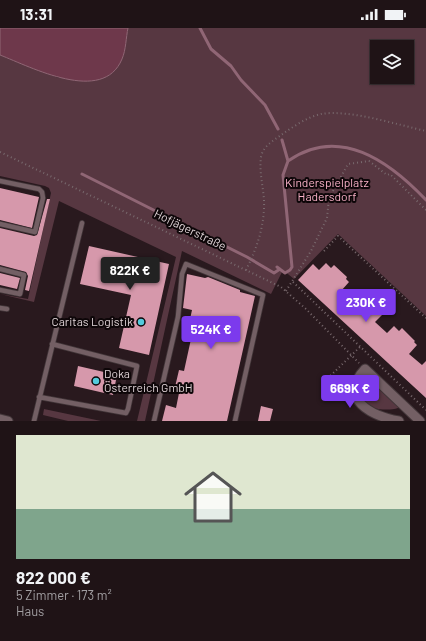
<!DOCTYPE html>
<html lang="de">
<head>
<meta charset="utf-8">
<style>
	body { margin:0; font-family:Barlow,sans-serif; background:#271c1f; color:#f1f3f6; height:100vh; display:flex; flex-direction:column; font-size:15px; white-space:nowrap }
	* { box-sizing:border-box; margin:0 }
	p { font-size:13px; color:#a19ea1 }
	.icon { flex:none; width:22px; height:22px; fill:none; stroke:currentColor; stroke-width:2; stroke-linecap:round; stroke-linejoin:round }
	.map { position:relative; height:393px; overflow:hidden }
	.drawer { display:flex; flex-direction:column; background:#1f1316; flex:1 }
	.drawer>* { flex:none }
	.tools { position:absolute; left:370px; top:12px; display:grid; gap:8px }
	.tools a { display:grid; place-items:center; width:44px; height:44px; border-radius:0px; background:#1f1316; box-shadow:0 1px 3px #0004,0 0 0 1px #3c3235; font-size:20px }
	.price { position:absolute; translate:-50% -34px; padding:0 9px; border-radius:4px; background:#7c3aed; color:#fff; font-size:13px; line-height:26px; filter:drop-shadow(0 1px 2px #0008) }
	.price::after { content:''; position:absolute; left:50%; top:24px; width:12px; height:9px; margin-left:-6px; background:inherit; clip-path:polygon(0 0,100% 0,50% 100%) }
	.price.on { background:#222; color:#fff }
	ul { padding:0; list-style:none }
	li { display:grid; align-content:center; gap:8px; height:212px; padding:0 16px }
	li span { display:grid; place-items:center; height:124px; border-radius:0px; color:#555 }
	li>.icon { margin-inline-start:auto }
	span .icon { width:72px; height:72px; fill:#fffc; stroke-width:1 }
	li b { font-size:17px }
	.status { display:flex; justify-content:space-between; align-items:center; height:28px; padding:0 20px; background:#1f1316; direction:ltr }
	.status svg { height:11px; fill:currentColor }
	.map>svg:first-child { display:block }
</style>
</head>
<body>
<div class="status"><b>13:31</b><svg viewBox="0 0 49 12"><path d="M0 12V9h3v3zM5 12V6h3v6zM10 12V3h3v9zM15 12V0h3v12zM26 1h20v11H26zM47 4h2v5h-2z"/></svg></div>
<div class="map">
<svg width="426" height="393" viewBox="0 0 426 393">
	<rect width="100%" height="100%" fill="#29191e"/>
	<!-- green -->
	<path fill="#573741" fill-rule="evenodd" d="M 128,0 L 426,0 L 426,288 L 338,206 L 294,251 L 283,242 L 271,266 L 182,223 L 145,393 L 137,393 L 176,229 L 59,173 L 34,274 L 0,266 L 28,271 L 51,165 L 49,160 L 45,158 L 0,148 L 0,27 L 59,50 L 122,31 ZM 377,19 L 407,19 L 407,49 L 377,49 Z
		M 365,347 L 399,378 L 398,380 C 389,383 371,382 364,375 L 363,349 Z
		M 44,381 L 101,393 L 68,393 L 43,387 Z"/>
	<!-- water -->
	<path fill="#6e384b" stroke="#906675" d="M 0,0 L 128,0 C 126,9 126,22 122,31 C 103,77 31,39 0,27 Z"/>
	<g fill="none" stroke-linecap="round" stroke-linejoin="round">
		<!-- stream -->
		<path stroke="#906675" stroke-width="3" d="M 200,0 L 211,21 L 231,38 L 241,52 L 265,77 L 278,101
			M 288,133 C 339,97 389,133 426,172
			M 82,146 L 247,229 L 274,245 L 280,241
			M 277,239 L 285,245 L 290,242 L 292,239 L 283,147 L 288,133 L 282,112"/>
	</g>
	<!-- building -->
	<path fill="#d698ab" d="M 0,160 L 39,169 L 32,200 L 0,192 Z
		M 47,171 L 50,171 L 29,263 L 25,262 L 28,248 L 26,244 L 0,237 L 0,200 L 34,208 L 37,207 Z
		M 89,218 L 169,236 L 149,327 L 119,320 L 131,267 L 80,256 Z
		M 326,235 L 331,240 L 334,237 L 347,249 L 346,251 L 349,254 L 341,263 L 353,274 L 359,266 L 365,271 L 367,269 L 381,281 L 379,283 L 383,286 L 375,294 L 387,305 L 394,298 L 399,303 L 402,300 L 415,313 L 414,314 L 417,317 L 409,326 L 422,337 L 426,333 L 426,370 L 298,252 L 313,236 L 319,242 Z
		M 0,245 L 20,250 L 17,261 L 0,257 Z
		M 187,246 L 205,250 L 208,249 L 240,262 L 240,264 L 255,268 L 227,393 L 162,393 L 166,377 L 176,380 L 180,360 L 175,359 L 179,342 L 184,343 L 191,311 L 186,310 L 192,282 L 183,280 Z
		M 78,338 L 117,347 L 113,367 L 74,358 Z
		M 261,378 L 273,381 L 270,393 L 258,393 Z"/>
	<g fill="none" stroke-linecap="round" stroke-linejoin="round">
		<defs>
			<path id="service" d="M 0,153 L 39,161 L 42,164 L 43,170 L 35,204 L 0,196
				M 0,241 L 24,247 L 20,266 L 0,262
				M 0,280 L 7,281
				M 39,369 L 126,385 L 128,381 L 137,338 L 52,316
				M 34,393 L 82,195
				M 154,393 L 178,289 L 182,246 L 186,236 L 263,267 L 235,393"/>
			<path id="minor" d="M 0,391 L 8,393
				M 399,393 C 372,388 337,371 365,341 L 420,393"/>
		</defs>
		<!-- service casing -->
		<use href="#service" stroke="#423639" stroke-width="6"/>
		<!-- minor casing -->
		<use href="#minor" stroke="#423639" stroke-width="11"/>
		<!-- path -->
		<path stroke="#796a6e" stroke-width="2" stroke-dasharray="1 3" stroke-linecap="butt" d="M 0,124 L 281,259 L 306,281 L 359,335
			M 324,223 L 338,208 L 426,290
			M 246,242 C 257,220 265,197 264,172 C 263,158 259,143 261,129 C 263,118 273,113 281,107 C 293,99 307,89 321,86 C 349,81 398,97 426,103
			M 293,254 L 426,382
			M 286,263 L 311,223 L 327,190 L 329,170 L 348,136 L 369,133 L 387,147 L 390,146 L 426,182
			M 346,365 L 340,366 L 326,352 L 361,318"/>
		<!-- service -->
		<use href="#service" stroke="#735f64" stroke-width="4.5"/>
		<!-- minor -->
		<use href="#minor" stroke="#735f64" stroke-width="9"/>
	</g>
	<!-- markers -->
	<g fill="#53cadc" stroke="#0d0608" stroke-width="1.5">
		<circle cx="141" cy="294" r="4"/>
		<circle cx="96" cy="353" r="4"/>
	</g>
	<g text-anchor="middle" stroke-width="4" stroke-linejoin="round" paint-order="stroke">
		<!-- park labels -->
		<g font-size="12" fill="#f7b0c6" stroke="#0d0608">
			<text x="327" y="159">Kinderspielplatz<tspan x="327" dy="14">Hadersdorf</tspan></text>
		</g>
		<!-- street labels -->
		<g font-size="12" fill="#dfd3d6" stroke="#0d0608">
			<text transform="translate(190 202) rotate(26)" y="4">Hofjägerstraße</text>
		</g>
		<!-- poi labels -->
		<g font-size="12" fill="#dfd3d6" stroke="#0d0608" text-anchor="end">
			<text x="133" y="298">Caritas Logistik</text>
			<text x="104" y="350" text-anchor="start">Doka<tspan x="104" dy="14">Österreich GmbH</tspan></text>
		</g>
	</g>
</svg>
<div class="tools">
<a><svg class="icon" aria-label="layers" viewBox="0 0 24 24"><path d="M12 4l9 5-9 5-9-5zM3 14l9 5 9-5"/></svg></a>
</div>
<b class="price on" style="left:130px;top:263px">822K €</b>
<b class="price" style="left:366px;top:295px">230K €</b>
<b class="price" style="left:211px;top:322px">524K €</b>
<b class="price" style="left:350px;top:381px">669K €</b>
</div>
<section class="drawer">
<ul>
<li><span style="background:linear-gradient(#dfe7d0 60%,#7fa58c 0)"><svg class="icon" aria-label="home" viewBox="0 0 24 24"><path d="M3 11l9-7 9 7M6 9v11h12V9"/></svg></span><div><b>822 000 €</b><p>5 Zimmer · 173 m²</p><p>Haus</p></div></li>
</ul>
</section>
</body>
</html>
